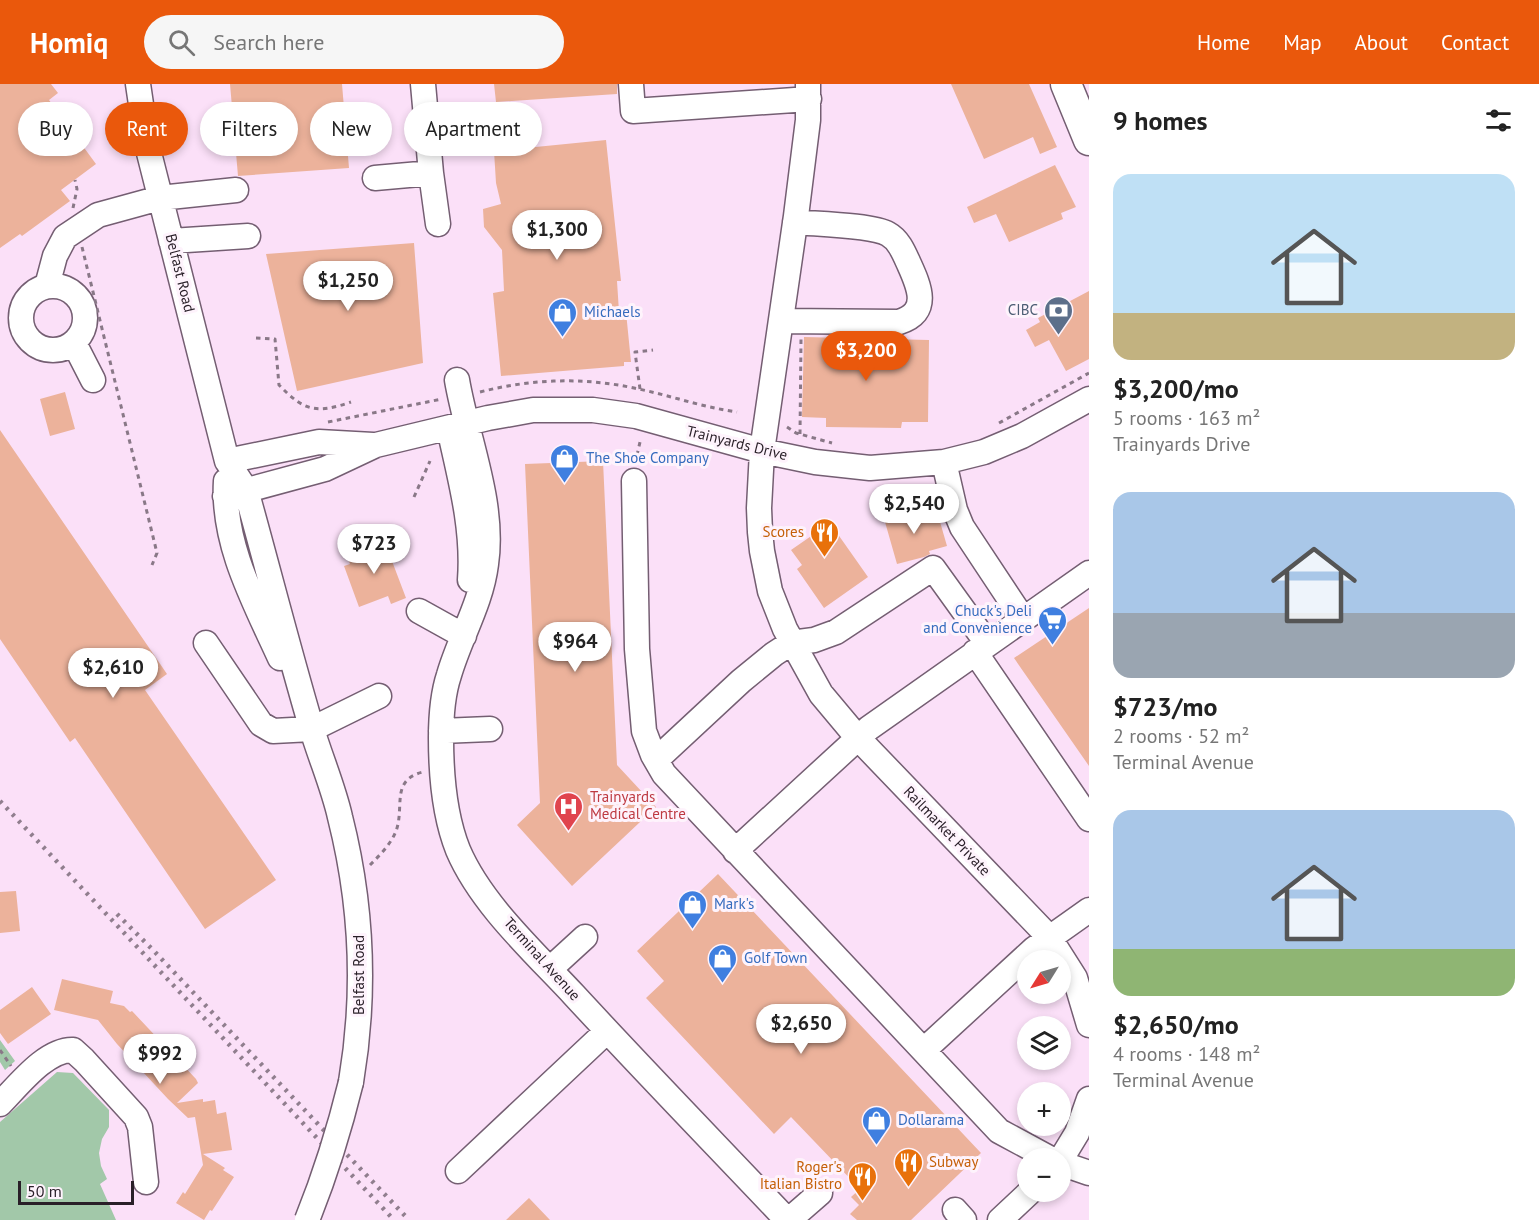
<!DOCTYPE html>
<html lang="en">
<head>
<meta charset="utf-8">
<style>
	body { margin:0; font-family:"PT Sans",sans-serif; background:#f6f6f6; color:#222; height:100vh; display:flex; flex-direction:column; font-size:22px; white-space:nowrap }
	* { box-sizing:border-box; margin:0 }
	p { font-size:20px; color:#767676 }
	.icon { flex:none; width:33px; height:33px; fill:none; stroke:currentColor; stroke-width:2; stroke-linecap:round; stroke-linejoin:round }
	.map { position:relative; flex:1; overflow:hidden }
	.sheet { display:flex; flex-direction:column; background:#fff; width:450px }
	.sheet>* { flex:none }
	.hud { position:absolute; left:18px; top:18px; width:570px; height:54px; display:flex; gap:12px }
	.needle { width:39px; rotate:233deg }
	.tools { position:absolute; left:1017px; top:866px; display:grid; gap:12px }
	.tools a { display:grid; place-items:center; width:54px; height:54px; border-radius:50%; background:#fff; box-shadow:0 3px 9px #0003; font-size:30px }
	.scale { position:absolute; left:18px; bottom:15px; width:116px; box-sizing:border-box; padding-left:6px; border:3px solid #291f28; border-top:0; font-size:16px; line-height:21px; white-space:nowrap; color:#291f28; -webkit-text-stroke:4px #fef3fc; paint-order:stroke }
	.price { position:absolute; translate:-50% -51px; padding:0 14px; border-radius:21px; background:#fff; color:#222; font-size:20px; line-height:39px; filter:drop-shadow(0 2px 3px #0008) }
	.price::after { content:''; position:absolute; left:50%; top:36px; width:18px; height:14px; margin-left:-9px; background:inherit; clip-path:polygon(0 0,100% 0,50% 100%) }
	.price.selected { background:#ea580c; color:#fff }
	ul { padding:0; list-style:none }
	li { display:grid; align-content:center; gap:12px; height:318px; padding:0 24px }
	li span { display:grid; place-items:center; height:186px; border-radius:18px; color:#555 }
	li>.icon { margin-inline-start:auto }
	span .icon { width:108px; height:108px; fill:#fffc; stroke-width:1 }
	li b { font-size:26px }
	h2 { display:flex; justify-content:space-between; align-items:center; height:72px; padding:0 24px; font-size:26px }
	.chip { padding:0 21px; border-radius:27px; background:#fff; box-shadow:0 3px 9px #0003; font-size:21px; line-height:54px }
	.chip.selected { background:#ea580c; color:#fff }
	header { display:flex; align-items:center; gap:36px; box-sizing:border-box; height:84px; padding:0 30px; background:#ea580c; color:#fff }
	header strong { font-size:28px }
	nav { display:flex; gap:33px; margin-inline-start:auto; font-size:21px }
	.search { width:420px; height:54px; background:#f6f6f6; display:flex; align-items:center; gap:15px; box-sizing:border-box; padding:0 21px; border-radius:33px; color:#767676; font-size:22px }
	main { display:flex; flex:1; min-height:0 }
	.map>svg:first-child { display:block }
</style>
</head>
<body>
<header>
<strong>Homiq</strong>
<div class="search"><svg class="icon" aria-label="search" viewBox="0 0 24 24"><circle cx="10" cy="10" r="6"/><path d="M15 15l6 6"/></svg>Search here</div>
<nav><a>Home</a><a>Map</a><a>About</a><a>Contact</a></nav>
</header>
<main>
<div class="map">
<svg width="1089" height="1136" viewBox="0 0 1089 1136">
	<rect width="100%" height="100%" fill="#fbe0f8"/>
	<!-- green -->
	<path fill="#a2c8a9" d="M 0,956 L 15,977 L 5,986 L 0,978 Z
		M 57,988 L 73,989 L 109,1026 L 109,1043 L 102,1055 L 99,1069 L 101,1082 L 107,1095 L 100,1100 L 116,1136 L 0,1136 L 0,1038 Z"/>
	<!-- building -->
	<path fill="#ecb29b" d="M 0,0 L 51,0 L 58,9 L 49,16 L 96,80 L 61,106 L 70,117 L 22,152 L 20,150 L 0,164 Z
		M 230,0 L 342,0 L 349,84 L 238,92 Z
		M 494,0 L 617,0 L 617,10 L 496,18 Z
		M 951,0 L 1029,0 L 1057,63 L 1040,70 L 1033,53 L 984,75 Z
		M 606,56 L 621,197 L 617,197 L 619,228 L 626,228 L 631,278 L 624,278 L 624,282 L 501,292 L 493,209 L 504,207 L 502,166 L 484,143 L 483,125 L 501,120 L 496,99 L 494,67 Z
		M 1055,81 L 1076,123 L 1061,129 L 1063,135 L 1009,158 L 996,130 L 974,139 L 967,123 Z
		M 414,159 L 423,279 L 297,307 L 266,170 Z
		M 1089,207 L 1089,275 L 1066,287 L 1049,256 L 1035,263 L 1026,246 L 1040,238 L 1038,234 Z
		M 804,253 L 929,256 L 928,338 L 902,338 L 901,344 L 826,343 L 826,334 L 802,333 Z
		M 65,308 L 75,345 L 50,352 L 40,315 Z
		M 0,346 L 167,590 L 145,606 L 276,796 L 205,845 L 75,654 L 70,658 L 0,555 Z
		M 603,377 L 617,681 L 656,723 L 572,802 L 517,741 L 540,719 L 525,380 Z
		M 936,424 L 947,462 L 929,467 L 930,470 L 924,473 L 897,480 L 883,431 L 900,426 L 902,434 Z
		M 830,439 L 868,493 L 824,524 L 797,485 L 802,481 L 791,466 Z
		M 384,456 L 406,514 L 391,520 L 388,512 L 359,523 L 344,482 L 350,480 L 346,470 Z
		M 1089,524 L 1089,682 L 1014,574 Z
		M 718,790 L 981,1069 L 911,1136 L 857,1136 L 850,1130 L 859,1121 L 851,1113 L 860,1105 L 791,1033 L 774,1050 L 646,914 L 664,897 L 637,867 Z
		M 16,807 L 20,847 L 0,849 L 0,808 Z
		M 62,895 L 113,907 L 110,919 L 124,922 L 130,928 L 132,927 L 196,995 L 198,999 L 177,1019 L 203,1015 L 203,1018 L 215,1016 L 217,1030 L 226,1028 L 232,1066 L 203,1070 L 225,1084 L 223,1086 L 234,1093 L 212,1127 L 210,1126 L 204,1136 L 176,1119 L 183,1108 L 185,1110 L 203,1081 L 195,1033 L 188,1034 L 168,1015 L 117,960 L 98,936 L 54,926 Z
		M 32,903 L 51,930 L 8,960 L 0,949 L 0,926 Z
		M 529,1114 L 550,1136 L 506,1136 Z"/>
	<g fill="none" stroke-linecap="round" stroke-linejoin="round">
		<defs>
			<path id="minor" d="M 138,0 L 147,61 L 227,377 L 246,406 C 268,485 288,564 311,642 C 320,673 333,702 340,733 C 362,820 366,909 351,998
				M 631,0 L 633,27 L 809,15
				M 808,0 L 808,36 L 796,132 L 762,367 L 759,424 L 760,448 L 762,467 L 770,507 L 785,545 L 821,610 L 857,653 L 1049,853 L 1075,894 L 1089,941
				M 431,89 L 438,140
				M 375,94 L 431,89 L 423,0
				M 171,157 L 248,152
				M21 234a32 32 0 1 1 64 0a32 32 0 1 1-64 0Z
				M 47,202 L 55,172 L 65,153 L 98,131 L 160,114 L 236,106
				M 781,237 L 899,238 C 931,228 919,202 909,180 C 904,169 899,156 888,150 C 872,141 815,140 795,138
				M 74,259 L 93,296
				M 457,296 C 467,355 495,419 486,480 C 481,520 460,553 449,591 C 442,612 441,633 441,654 C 441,691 444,731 458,766 C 481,820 534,868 574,911 C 644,987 716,1061 787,1136
				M 449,344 C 460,394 474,444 470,496
				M 227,377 L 319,358 L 373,361
				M 944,378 L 955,426 L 962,443 L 1023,535
				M 226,397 C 222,460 255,519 280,574
				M 634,397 L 637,565 L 644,647 L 653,671 L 664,690 L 999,1047 L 1049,1074
				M 225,412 L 325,385 L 376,361 L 488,334 L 533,326 L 593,326 L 636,332 L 762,367 L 815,378 L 870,384 L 944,378 L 984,368 L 1022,352 L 1089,315
				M 419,527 L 464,552
				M 206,559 L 261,640 L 273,647 L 312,645 L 379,612
				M 975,568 L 1089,735
				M 441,647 L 490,645
				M 656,676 L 741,597 L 774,570 L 791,559 L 814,556 L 836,548 L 933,484 L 987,559
				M 735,767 L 869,644 L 1089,489
				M 550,885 L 585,853
				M 924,966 L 1034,865 L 1089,826
				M 0,1020 C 18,1002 46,965 73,966 L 84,976 L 136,1033 L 140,1043 L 146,1098
				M 1060,1077 L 1077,1049 L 1089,1015
				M 1060,1079 L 1089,1089
				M 458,1087 L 607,947
				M 955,1126 L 964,1136
				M 789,1136 L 820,1109
				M 1000,1136 L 1031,1107"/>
			<path id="major" d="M 1066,0 L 1089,56"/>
		</defs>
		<!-- minor casing -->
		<use href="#minor" stroke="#745e72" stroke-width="27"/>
		<!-- major casing -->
		<use href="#major" stroke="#745e72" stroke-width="33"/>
		<!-- path -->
		<path stroke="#897887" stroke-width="3" stroke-dasharray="4.5 4.5" stroke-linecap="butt" d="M 73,124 L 77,105 L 75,96
			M 82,163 L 157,469 L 152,481
			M 256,254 L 275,255 L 279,301 C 304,327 316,330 351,318
			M 640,305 L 635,268 L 653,266
			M 480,308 C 531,295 582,293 634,304 C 669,311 701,323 737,328
			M 328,338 L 442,315
			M 999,339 L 1089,289
			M 787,343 L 796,349 L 832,359
			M 800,350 L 801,255
			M 635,380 L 640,358
			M 414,413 L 430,377
			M 370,781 C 380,771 391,760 396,747 C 405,723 390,696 423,688
			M 0,966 L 11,982"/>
		<!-- minor -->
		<use href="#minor" stroke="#fff" stroke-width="24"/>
		<!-- major -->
		<use href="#major" stroke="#fff" stroke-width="30"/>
		<!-- rail -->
		<path stroke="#907e8e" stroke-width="4.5" stroke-dasharray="3 6" stroke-linecap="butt" d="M 0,717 L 394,1136
			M 117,830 L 153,866 L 409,1136"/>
		<defs>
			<path id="minor-bridge" d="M 307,1136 C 326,1089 339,1047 351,998"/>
		</defs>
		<!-- minor-bridge casing -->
		<use href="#minor-bridge" stroke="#745e72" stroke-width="27" stroke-linecap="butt"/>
		<!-- minor-bridge -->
		<use href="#minor-bridge" stroke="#fff" stroke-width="24"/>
	</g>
	<!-- icons -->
	<defs>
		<symbol id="bank-pin" viewBox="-11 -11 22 30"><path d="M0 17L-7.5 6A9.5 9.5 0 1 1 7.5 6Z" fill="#5c6f8a" stroke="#fef3fc"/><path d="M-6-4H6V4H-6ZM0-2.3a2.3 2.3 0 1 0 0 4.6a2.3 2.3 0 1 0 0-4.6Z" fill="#fff"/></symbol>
		<symbol id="shop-pin" viewBox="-11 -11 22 30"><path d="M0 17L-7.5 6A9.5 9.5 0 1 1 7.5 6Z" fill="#3f7fe0" stroke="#fef3fc"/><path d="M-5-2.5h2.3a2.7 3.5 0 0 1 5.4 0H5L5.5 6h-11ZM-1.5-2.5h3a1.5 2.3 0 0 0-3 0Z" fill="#fff"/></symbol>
		<symbol id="restaurant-pin" viewBox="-11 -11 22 30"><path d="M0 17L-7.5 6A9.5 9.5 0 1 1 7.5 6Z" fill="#e8710a" stroke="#fef3fc"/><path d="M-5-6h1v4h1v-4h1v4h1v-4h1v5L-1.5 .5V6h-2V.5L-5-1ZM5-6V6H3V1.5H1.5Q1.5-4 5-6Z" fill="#fff"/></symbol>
		<symbol id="supermarket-pin" viewBox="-11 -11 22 30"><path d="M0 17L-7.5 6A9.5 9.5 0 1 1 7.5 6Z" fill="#3f7fe0" stroke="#fef3fc"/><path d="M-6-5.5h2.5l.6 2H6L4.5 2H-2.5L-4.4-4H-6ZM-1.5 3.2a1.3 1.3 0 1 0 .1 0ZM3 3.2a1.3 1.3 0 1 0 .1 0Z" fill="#fff"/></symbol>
		<symbol id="hospital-pin" viewBox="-11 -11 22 30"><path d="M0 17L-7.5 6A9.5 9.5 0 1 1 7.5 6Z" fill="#e0444e" stroke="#fef3fc"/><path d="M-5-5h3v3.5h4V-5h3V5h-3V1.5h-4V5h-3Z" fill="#fff"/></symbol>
	</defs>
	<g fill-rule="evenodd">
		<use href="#bank-pin" x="1042" y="210" width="33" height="45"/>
		<use href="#shop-pin" x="546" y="212" width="33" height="45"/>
		<use href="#shop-pin" x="548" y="358" width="33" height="45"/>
		<use href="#restaurant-pin" x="808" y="432" width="33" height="45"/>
		<use href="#supermarket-pin" x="1036" y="520" width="33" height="45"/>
		<use href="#hospital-pin" x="552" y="706" width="33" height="45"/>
		<use href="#shop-pin" x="676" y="804" width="33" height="45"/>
		<use href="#shop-pin" x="706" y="858" width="33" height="45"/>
		<use href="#shop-pin" x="860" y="1020" width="33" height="45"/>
		<use href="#restaurant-pin" x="892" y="1062" width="33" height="45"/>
		<use href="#restaurant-pin" x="846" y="1076" width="33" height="45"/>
	</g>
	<g text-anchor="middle" stroke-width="6" stroke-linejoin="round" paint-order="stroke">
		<!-- street labels -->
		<g font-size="15" fill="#291f28" stroke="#fef3fc">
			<text transform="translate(180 189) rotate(76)" y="5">Belfast Road</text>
			<text transform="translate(737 359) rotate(14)" y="5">Trainyards Drive</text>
			<text transform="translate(947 747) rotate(46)" y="5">Railmarket Private</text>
			<text transform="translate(542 875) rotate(48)" y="5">Terminal Avenue</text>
			<text transform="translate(359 891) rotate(-90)" y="5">Belfast Road</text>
		</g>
		<!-- service labels -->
		<g font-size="15" fill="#4e5e75" stroke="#fef3fc" text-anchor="end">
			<text x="1038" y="231">CIBC</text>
		</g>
		<!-- shop labels -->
		<g font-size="15" fill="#366cbe" stroke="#fef3fc" text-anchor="start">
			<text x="584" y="233">Michaels</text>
			<text x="586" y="379">The Shoe Company</text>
			<text x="1032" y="532" text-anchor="end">Chuck's Deli<tspan x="1032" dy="17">and Convenience</tspan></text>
			<text x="714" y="825">Mark's</text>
			<text x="744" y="879">Golf Town</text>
			<text x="898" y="1041">Dollarama</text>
		</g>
		<!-- food labels -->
		<g font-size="15" fill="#c56008" stroke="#fef3fc" text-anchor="end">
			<text x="804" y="453">Scores</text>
			<text x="929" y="1083" text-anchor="start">Subway</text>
			<text x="842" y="1088">Roger's<tspan x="842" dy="17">Italian Bistro</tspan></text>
		</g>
		<!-- health labels -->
		<g font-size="15" fill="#be3a42" stroke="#fef3fc" text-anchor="start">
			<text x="590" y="718">Trainyards<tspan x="590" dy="17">Medical Centre</tspan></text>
		</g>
	</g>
</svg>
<div class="tools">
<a><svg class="needle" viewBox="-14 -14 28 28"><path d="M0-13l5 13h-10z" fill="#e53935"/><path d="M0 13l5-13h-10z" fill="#767676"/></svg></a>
<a><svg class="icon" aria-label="layers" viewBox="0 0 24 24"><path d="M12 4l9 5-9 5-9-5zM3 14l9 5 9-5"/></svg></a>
<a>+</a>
<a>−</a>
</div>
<div class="scale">50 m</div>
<b class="price" style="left:557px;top:177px">$1,300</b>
<b class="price" style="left:348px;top:228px">$1,250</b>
<b class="price selected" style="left:866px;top:298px">$3,200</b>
<b class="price" style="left:914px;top:451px">$2,540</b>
<b class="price" style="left:374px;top:491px">$723</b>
<b class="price" style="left:575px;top:589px">$964</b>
<b class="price" style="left:113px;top:615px">$2,610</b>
<b class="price" style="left:801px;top:971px">$2,650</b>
<b class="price" style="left:160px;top:1001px">$992</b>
<div class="hud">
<a class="chip">Buy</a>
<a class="chip selected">Rent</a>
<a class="chip">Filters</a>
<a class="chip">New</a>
<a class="chip">Apartment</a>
</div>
</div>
<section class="sheet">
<h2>9 homes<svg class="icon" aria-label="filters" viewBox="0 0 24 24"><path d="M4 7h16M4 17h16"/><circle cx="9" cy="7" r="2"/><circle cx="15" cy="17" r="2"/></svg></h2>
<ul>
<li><span style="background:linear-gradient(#bfe0f5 75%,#c2b280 0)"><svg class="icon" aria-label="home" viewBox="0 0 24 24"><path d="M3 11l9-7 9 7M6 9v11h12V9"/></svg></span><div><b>$3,200/mo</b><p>5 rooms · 163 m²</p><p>Trainyards Drive</p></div></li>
<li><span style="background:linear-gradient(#a9c7e8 65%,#9aa5b1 0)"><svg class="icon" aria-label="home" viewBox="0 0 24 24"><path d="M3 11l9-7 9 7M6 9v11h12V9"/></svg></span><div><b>$723/mo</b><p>2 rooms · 52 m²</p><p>Terminal Avenue</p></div></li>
<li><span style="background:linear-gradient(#a9c7e8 75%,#8fb573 0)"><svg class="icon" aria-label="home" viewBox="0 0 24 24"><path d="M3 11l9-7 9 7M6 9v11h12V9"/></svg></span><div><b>$2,650/mo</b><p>4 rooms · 148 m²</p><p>Terminal Avenue</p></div></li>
</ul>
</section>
</main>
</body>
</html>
